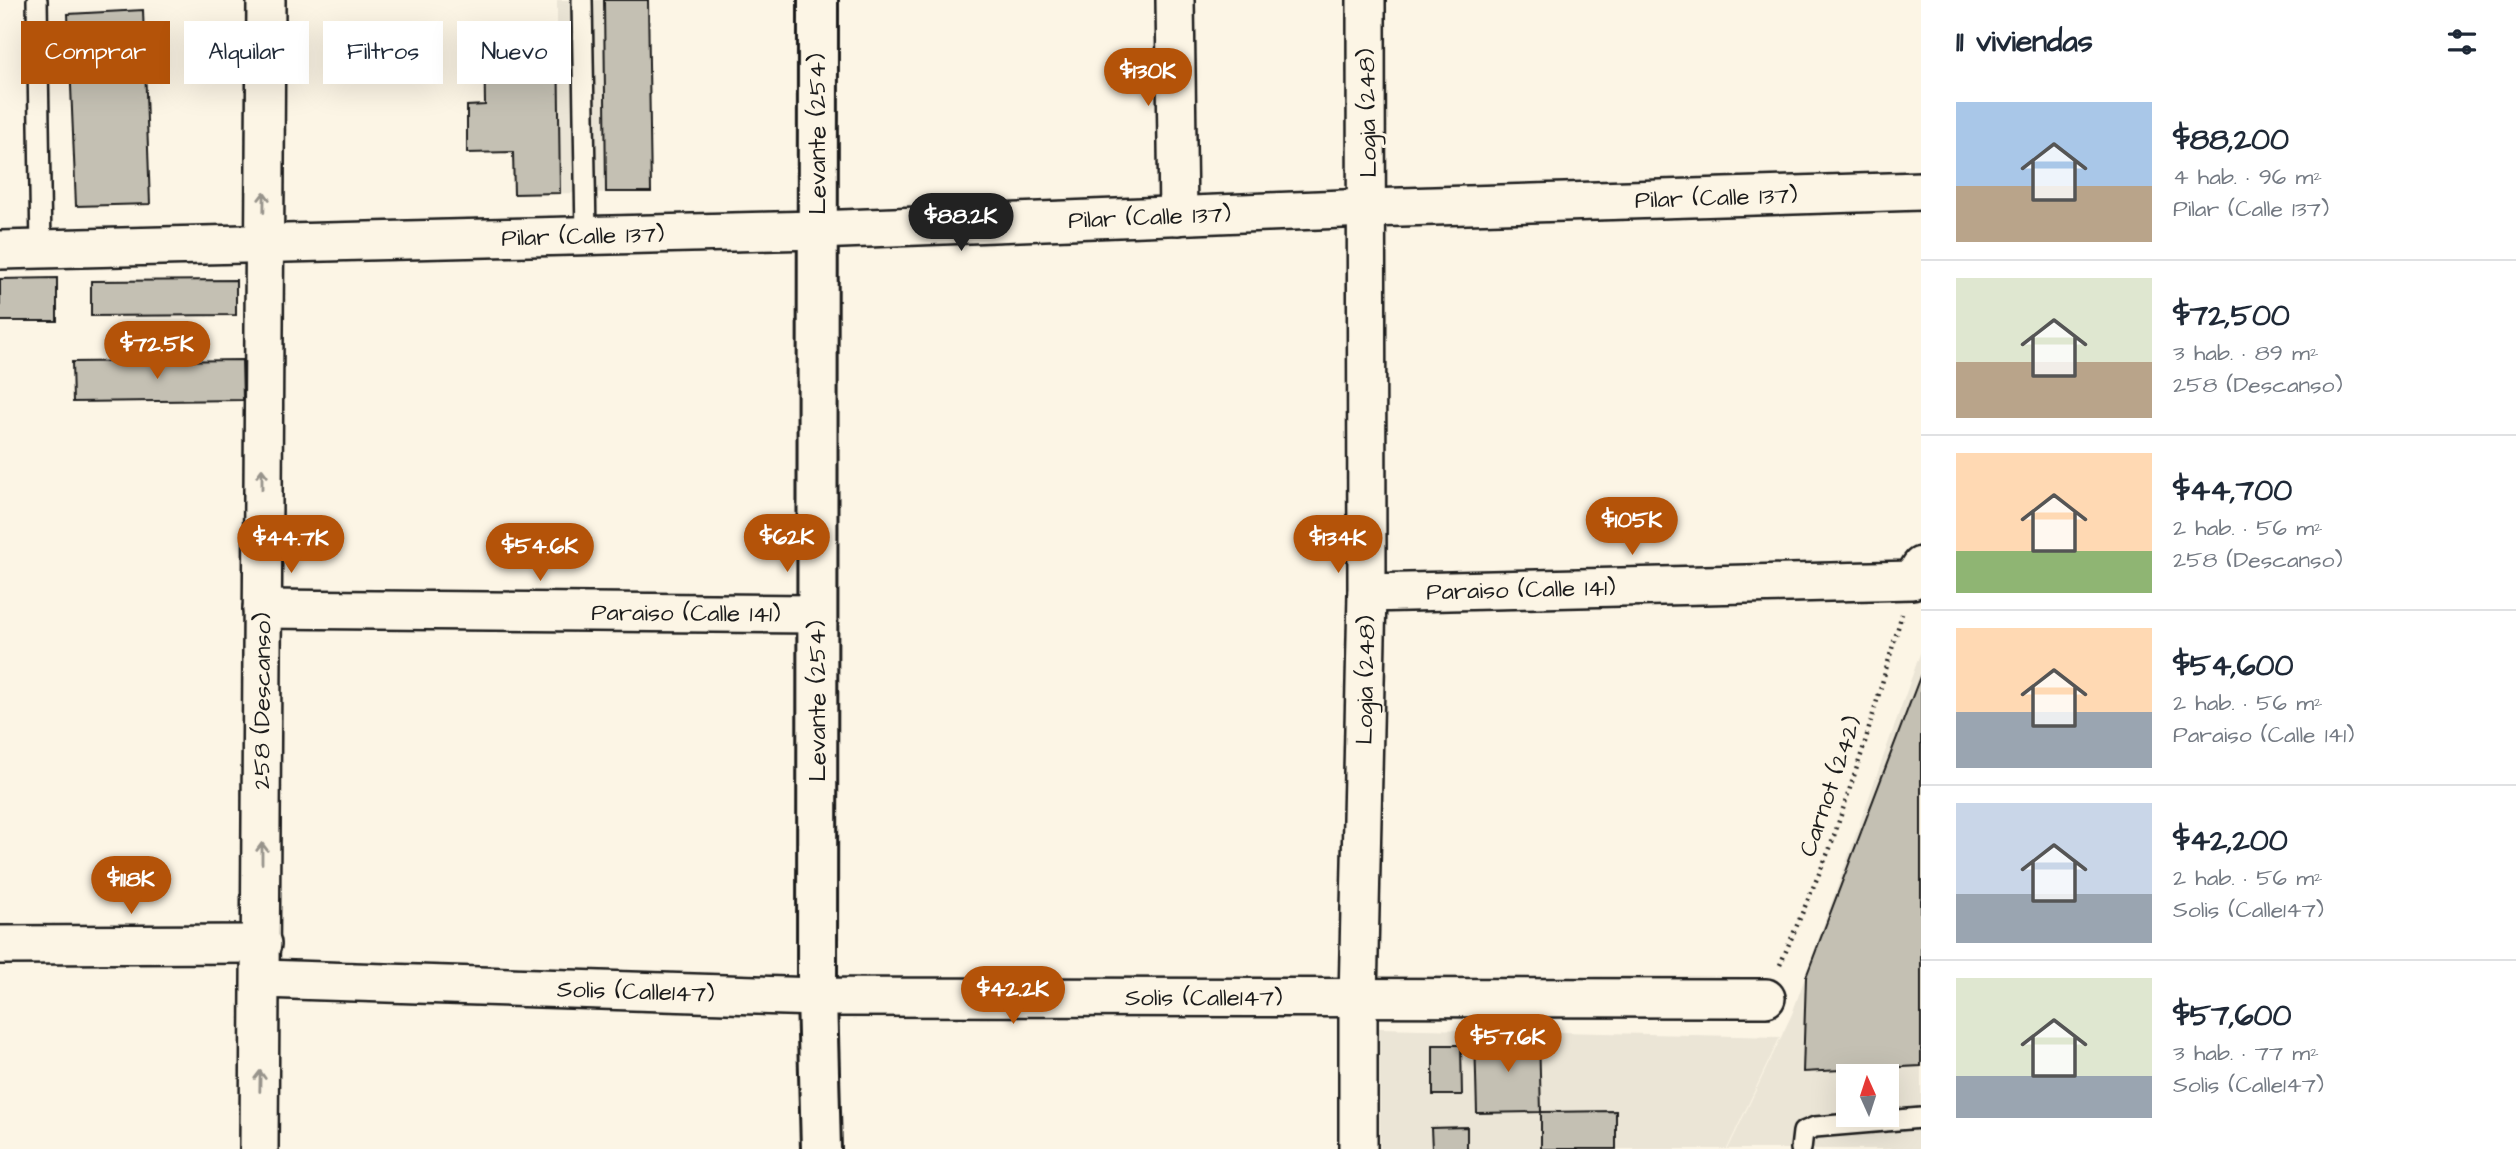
<!DOCTYPE html>
<html lang="es">
<head>
<meta charset="utf-8">
<style>
	body { margin:0; font-family:"Architects Daughter",sans-serif; background:#f2f2f3; color:#1f2937; height:100vh; display:flex; flex-direction:column; font-size:26px; white-space:nowrap }
	* { box-sizing:border-box; margin:0 }
	p { font-size:23px; color:#747a83 }
	.icon { flex:none; width:38px; height:38px; fill:none; stroke:currentColor; stroke-width:2; stroke-linecap:round; stroke-linejoin:round }
	.map { position:relative; flex:1; overflow:hidden }
	.details { display:flex; flex-direction:column; background:#fff; width:595px }
	.details>* { flex:none }
	.top-card { position:absolute; left:21px; top:21px; width:665px; height:63px; display:flex; gap:14px }
	.needle { width:46px; rotate:357deg }
	.buttons { position:absolute; left:1836px; top:1064px; display:grid; gap:14px }
	.buttons a { display:grid; place-items:center; width:63px; height:63px; border-radius:0px; background:#fff; box-shadow:0 7px 28px #0002; font-size:35px }
	.price { position:absolute; translate:-50% -60px; padding:0 16px; border-radius:24px; background:#b45309; color:#fff; font-size:23px; line-height:46px; filter:drop-shadow(0 2px 4px #0008) }
	.price::after { content:''; position:absolute; left:50%; top:42px; width:21px; height:16px; margin-left:-10px; background:inherit; clip-path:polygon(0 0,100% 0,50% 100%) }
	.price.active { background:#222; color:#fff }
	ul { padding:0; list-style:none }
	li { display:flex; align-items:center; gap:21px; height:175px; padding:0 35px }
	li+li { border-top:2px solid #e0e1e3 }
	li span { display:grid; place-items:center; flex:none; width:196px; height:140px; border-radius:0px; color:#555 }
	li>.icon { margin-inline-start:auto }
	span .icon { width:84px; height:84px; fill:#fffc; stroke-width:1 }
	li b { font-size:30px }
	h2 { display:flex; justify-content:space-between; align-items:center; height:84px; padding:0 35px; font-size:30px }
	.chip { padding:0 24px; border-radius:0px; background:#fff; box-shadow:0 7px 28px #0002; font-size:24px; line-height:63px }
	.chip.active { background:#b45309; color:#fff }
	main { display:flex; flex:1; min-height:0 }
	.map>svg:first-child { display:block }
</style>
</head>
<body>
<main>
<div class="map">
<svg width="1921" height="1149" viewBox="0 0 1921 1149">
	<rect width="100%" height="100%" fill="#fcf5e5"/>
	<filter id="ink" filterUnits="userSpaceOnUse"><feTurbulence type="fractalNoise" baseFrequency=".0143" numOctaves="2"/><feDisplacementMap in="SourceGraphic" scale="14" xChannelSelector="R" yChannelSelector="G"/><feConvolveMatrix kernelMatrix="1 2 1 2 8 2 1 2 1" color-interpolation-filters="sRGB"/></filter>
	<g filter="url(#ink)">
		<!-- built -->
		<path fill="#ebe5d6" fill-rule="evenodd" d="M 557,0 L 648,0 L 651,192 L 514,194 L 513,153 L 467,153 L 467,106 L 485,105 L 484,35 L 557,34 Z
			M 1921,651 L 1921,1149 L 1728,1149 L 1792,1014 ZM 1848,1076 L 1886,1076 L 1886,1115 L 1848,1115 Z
			M 1379,1028 L 1780,1037 L 1727,1149 L 1380,1149 Z"/>
		<!-- building -->
		<path fill="#c4c0b3" stroke="#1c1c1c" stroke-width="2" d="M 604,0 L 648,0 L 651,192 L 606,192 Z
			M 143,10 L 150,204 L 76,206 L 68,14 Z
			M 558,34 L 560,193 L 514,194 L 513,152 L 467,153 L 467,106 L 485,105 L 484,35 Z
			M 57,278 L 57,321 L 0,321 L 0,279 Z
			M 236,280 L 236,315 L 91,316 L 91,281 Z
			M 242,360 L 243,400 L 73,402 L 72,362 Z
			M 1921,674 L 1921,1066 L 1803,1072 L 1806,977 Z
			M 1539,1036 L 1541,1112 L 1477,1113 L 1475,1037 Z
			M 1433,1045 L 1461,1045 L 1462,1095 L 1433,1095 Z
			M 1616,1111 L 1616,1149 L 1541,1149 L 1541,1112 Z
			M 1467,1127 L 1467,1149 L 1432,1149 L 1431,1128 Z"/>
		<g fill="none" stroke-linecap="round" stroke-linejoin="round">
			<defs>
				<path id="lane" d="M 37,0 L 41,249
					M 582,0 L 586,235
					M 1801,1149 L 1803,1132 L 1815,1127 L 1921,1118"/>
				<g id="street">
					<path d="M 1175,0 L 1178,216"/>
					<path id="s1" d="M 0,250 L 817,230 L 1368,208 L 1921,191"/>
					<path id="s2" d="M 1367,593 L 1912,580 L 1921,566"/>
					<path id="s3" d="M 262,609 L 817,614"/>
					<path d="M 0,945 L 262,944"/>
					<path id="s4" d="M 262,979 L 817,997 L 1766,998"/>
					<path id="s5" d="M 259,1149 L 266,0"/>
					<path id="s6" d="M 1358,1149 L 1358,999 L 1367,593 L 1366,0"/>
				</g>
				<path id="secondary" d="M 818,0 L 817,997 L 821,1149"/>
			</defs>
			<!-- lane casing -->
			<use href="#lane" stroke="#1c1c1c" stroke-width="24"/>
			<!-- street casing -->
			<use href="#street" stroke="#1c1c1c" stroke-width="42"/>
			<!-- secondary casing -->
			<use href="#secondary" stroke="#1c1c1c" stroke-width="44"/>
			<!-- path -->
			<path stroke="#1c1c1c" stroke-width="4.5" stroke-dasharray="2 5" stroke-linecap="butt" d="M 1780,965 L 1830,848 L 1863,749 L 1902,614"/>
			<!-- lane -->
			<use href="#lane" stroke="#fcf5e5" stroke-width="19"/>
			<!-- street -->
			<use href="#street" stroke="#fcf5e5" stroke-width="37"/>
			<!-- secondary -->
			<use href="#secondary" stroke="#fcf5e5" stroke-width="38"/>
		</g>
		<!-- one-way arrows -->
		<defs><path id="oneway-shaft" d="M-6 0H5M1.5-3L5.5 0L1.5 3" fill="none" stroke-width="1.6" stroke-linecap="round" stroke-linejoin="round" transform="scale(1.75)"/></defs>
		<g stroke="#97938b">
			<use href="#oneway-shaft" transform="translate(264 202) rotate(-89)"/>
			<use href="#oneway-shaft" transform="translate(262 479) rotate(-90)"/>
			<use href="#oneway-shaft" transform="translate(262 853) rotate(-90)"/>
			<use href="#oneway-shaft" transform="translate(260 1081) rotate(-89)"/>
		</g>
	</g>
	<g text-anchor="middle" stroke-width="6" stroke-linejoin="round" paint-order="stroke">
		<!-- street labels -->
		<g font-size="24" fill="#1c1c1c" stroke="#fcf5e5">
			<text transform="translate(1367 113) rotate(-91)" y="8">Logia (248)</text>
			<text transform="translate(817 134) rotate(-90)" y="8">Levante (254)</text>
			<text dy="8" stroke="none"><textPath href="#s1" startOffset="1717">Pilar (Calle 137)</textPath></text>
			<text dy="8" stroke="none"><textPath href="#s1" startOffset="1150">Pilar (Calle 137)</textPath></text>
			<text dy="8" stroke="none"><textPath href="#s1" startOffset="583">Pilar (Calle 137)</textPath></text>
			<text dy="8" stroke="none"><textPath href="#s2" startOffset="154">Paraiso (Calle 141)</textPath></text>
			<text dy="8" stroke="none"><textPath href="#s3" startOffset="424">Paraiso (Calle 141)</textPath></text>
			<text dy="8" stroke="none"><textPath href="#s6" startOffset="469">Logia (248)</textPath></text>
			<text dy="8" stroke="none"><textPath href="#s5" startOffset="448">258 (Descanso)</textPath></text>
			<text transform="translate(817 701) rotate(-90)" y="8">Levante (254)</text>
			<text transform="translate(1830 786) rotate(-71)" y="8">Carnot (242)</text>
			<text dy="8" stroke="none"><textPath href="#s4" startOffset="374">Solis (Calle147)</textPath></text>
			<text dy="8" stroke="none"><textPath href="#s4" startOffset="942">Solis (Calle147)</textPath></text>
		</g>
	</g>
</svg>
<div class="buttons">
<a><svg class="needle" viewBox="-14 -14 28 28"><path d="M0-13l5 13h-10z" fill="#e53935"/><path d="M0 13l5-13h-10z" fill="#747a83"/></svg></a>
</div>
<b class="price" style="left:1148px;top:108px">$130K</b>
<b class="price active" style="left:961px;top:253px">$88.2K</b>
<b class="price" style="left:157px;top:381px">$72.5K</b>
<b class="price" style="left:1632px;top:557px">$105K</b>
<b class="price" style="left:787px;top:574px">$62K</b>
<b class="price" style="left:291px;top:575px">$44.7K</b>
<b class="price" style="left:1338px;top:575px">$134K</b>
<b class="price" style="left:540px;top:583px">$54.6K</b>
<b class="price" style="left:131px;top:916px">$118K</b>
<b class="price" style="left:1013px;top:1026px">$42.2K</b>
<b class="price" style="left:1508px;top:1074px">$57.6K</b>
<div class="top-card">
<a class="chip active">Comprar</a>
<a class="chip">Alquilar</a>
<a class="chip">Filtros</a>
<a class="chip">Nuevo</a>
</div>
</div>
<section class="details">
<h2>11 viviendas<svg class="icon" aria-label="filters" viewBox="0 0 24 24"><path d="M4 7h16M4 17h16"/><circle cx="9" cy="7" r="2"/><circle cx="15" cy="17" r="2"/></svg></h2>
<ul>
<li><span style="background:linear-gradient(#a9c7e8 60%,#b9a48a 0)"><svg class="icon" aria-label="home" viewBox="0 0 24 24"><path d="M3 11l9-7 9 7M6 9v11h12V9"/></svg></span><div><b>$88,200</b><p>4 hab. · 96 m²</p><p>Pilar (Calle 137)</p></div></li>
<li><span style="background:linear-gradient(#dfe7d0 60%,#b9a48a 0)"><svg class="icon" aria-label="home" viewBox="0 0 24 24"><path d="M3 11l9-7 9 7M6 9v11h12V9"/></svg></span><div><b>$72,500</b><p>3 hab. · 89 m²</p><p>258 (Descanso)</p></div></li>
<li><span style="background:linear-gradient(#ffd9b3 70%,#8fb573 0)"><svg class="icon" aria-label="home" viewBox="0 0 24 24"><path d="M3 11l9-7 9 7M6 9v11h12V9"/></svg></span><div><b>$44,700</b><p>2 hab. · 56 m²</p><p>258 (Descanso)</p></div></li>
<li><span style="background:linear-gradient(#ffd9b3 60%,#9aa5b1 0)"><svg class="icon" aria-label="home" viewBox="0 0 24 24"><path d="M3 11l9-7 9 7M6 9v11h12V9"/></svg></span><div><b>$54,600</b><p>2 hab. · 56 m²</p><p>Paraiso (Calle 141)</p></div></li>
<li><span style="background:linear-gradient(#c9d6e8 65%,#9aa5b1 0)"><svg class="icon" aria-label="home" viewBox="0 0 24 24"><path d="M3 11l9-7 9 7M6 9v11h12V9"/></svg></span><div><b>$42,200</b><p>2 hab. · 56 m²</p><p>Solis (Calle147)</p></div></li>
<li><span style="background:linear-gradient(#dfe7d0 70%,#9aa5b1 0)"><svg class="icon" aria-label="home" viewBox="0 0 24 24"><path d="M3 11l9-7 9 7M6 9v11h12V9"/></svg></span><div><b>$57,600</b><p>3 hab. · 77 m²</p><p>Solis (Calle147)</p></div></li>
</ul>
</section>
</main>
</body>
</html>
